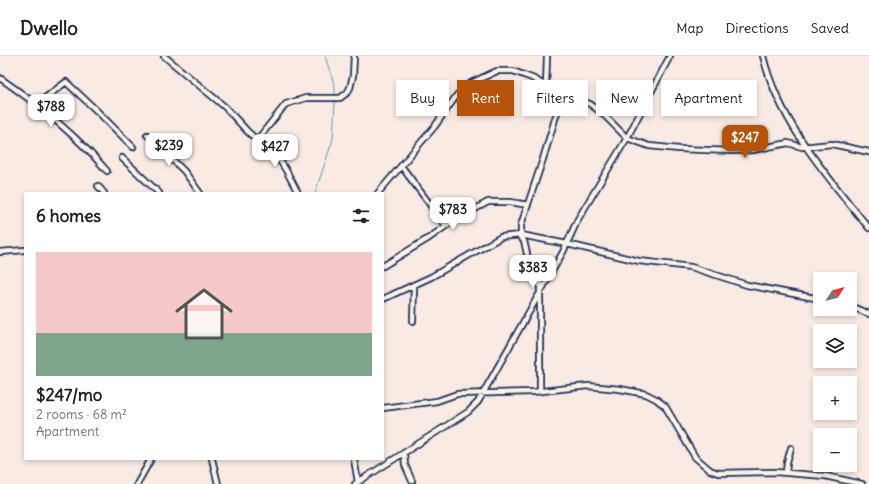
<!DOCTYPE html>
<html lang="en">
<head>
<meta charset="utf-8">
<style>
	body { margin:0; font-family:Delius,sans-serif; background:#f2f2f2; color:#202124; height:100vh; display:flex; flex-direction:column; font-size:15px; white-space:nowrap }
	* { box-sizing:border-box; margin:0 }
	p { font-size:13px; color:#757577 }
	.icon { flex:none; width:22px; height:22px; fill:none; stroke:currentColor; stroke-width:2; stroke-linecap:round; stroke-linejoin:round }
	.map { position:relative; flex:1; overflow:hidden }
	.sheet { position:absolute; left:24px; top:136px; width:360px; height:268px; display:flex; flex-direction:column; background:#fff; border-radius:0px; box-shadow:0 2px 6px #0003 }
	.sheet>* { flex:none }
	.guide { position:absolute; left:396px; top:24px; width:380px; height:36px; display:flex; gap:8px }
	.needle { width:26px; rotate:54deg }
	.tools { position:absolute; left:813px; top:216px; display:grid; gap:8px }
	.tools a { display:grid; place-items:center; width:44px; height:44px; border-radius:0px; background:#fff; box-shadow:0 2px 6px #0003; font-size:20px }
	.price { position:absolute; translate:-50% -34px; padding:0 9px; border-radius:8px; background:#fff; color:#222; font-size:13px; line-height:26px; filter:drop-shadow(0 1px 2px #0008) }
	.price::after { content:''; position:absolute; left:50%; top:24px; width:12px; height:9px; margin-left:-6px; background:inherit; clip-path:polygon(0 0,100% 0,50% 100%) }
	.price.on { background:#b45309; color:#fff }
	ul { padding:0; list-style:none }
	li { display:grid; align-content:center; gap:8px; height:212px; padding:0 12px }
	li+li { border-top:1px solid #e0e0e0 }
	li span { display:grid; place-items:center; height:124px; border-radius:0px; color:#555 }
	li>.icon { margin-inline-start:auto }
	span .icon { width:72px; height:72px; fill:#fffc; stroke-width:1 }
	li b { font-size:17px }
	h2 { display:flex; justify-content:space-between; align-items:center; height:48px; padding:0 12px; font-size:17px }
	.tag { padding:0 14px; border-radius:0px; background:#fff; box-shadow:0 2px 6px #0003; font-size:14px; line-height:36px }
	.tag.on { background:#b45309; color:#fff }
	header { display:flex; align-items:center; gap:24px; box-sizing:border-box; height:56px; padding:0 20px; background:#fff; border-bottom:1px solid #e0e0e0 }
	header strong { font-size:19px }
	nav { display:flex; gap:22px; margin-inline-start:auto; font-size:14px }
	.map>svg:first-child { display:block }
</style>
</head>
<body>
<header>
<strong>Dwello</strong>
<nav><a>Map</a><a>Directions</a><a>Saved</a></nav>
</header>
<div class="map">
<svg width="869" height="428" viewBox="0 0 869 428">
	<rect width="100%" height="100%" fill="#f9eae4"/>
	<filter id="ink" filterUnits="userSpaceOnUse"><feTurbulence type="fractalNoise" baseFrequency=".025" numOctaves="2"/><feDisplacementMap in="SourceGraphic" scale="8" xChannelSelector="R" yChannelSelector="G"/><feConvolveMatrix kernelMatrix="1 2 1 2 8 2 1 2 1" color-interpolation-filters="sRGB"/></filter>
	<g filter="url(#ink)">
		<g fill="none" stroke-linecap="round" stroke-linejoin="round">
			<!-- stream -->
			<path stroke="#6097b2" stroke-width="1" d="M 325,0 L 335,31 L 335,39
				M 315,137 L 333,83 L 335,45"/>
			<defs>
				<path id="minor" d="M 164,0 L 225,51 L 248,76 L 279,103 L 287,116 L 298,137
					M 763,0 C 779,66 827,120 869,172
					M 0,22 C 39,49 76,79 107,115
					M 546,30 L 547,0
					M 37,48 L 66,26 L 97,55 L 133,91
					M 147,79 L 184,115 L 200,137
					M 257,84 L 286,48 L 306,42 L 340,42 L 347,37 L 350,32 L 353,20 L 354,0
					M 122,102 L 159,137
					M 402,111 L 446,170
					M 98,130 L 104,137
					M 378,137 L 435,70 L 457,39 L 471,27 L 497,15 L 513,15 L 532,22 L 546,30 L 558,42 L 579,44 L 590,48 L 602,57 L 627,82 L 649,90 L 679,93 L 732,95 L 753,94 L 788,87 L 802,91 L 832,88 L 869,96
					M 521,179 L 567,188 L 639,205 L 691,211 L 747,229 L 820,243
					M 519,180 L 524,185 L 528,202 L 540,215 L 540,335
					M 0,196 L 25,194
					M 383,210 L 429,182 L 453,165 L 488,146 L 510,146 L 528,149
					M 383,243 L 431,221 L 501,181 L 521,179 L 521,169 L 543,103 L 561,43
					M 850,250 L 869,258
					M 413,265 L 414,229
					M 383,352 L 437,345 L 457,338 L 533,336 L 588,330 L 620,333 L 646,338 L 656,343 L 665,350 L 695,401 L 710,414 L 718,417 L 775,416 L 825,420 L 862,428
					M 404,397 L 405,409 L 412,425
					M 212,403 L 218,428
					M 354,403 L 358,426
					M 786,417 L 787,406 L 791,392
					M 137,428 L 151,403
					M 355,428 L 468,356 L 478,346 L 563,196 L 578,163 L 627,82 L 670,0"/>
			</defs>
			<!-- minor casing -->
			<use href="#minor" stroke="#1b2f5e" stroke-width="8"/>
			<!-- minor -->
			<use href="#minor" stroke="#fcf5e5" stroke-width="4.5"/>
		</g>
	</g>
</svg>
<div class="tools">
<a><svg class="needle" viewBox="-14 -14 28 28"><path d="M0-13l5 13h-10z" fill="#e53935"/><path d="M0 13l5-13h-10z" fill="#757577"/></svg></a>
<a><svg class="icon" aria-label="layers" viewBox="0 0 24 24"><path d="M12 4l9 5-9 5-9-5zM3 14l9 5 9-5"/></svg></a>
<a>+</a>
<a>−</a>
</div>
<b class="price" style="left:51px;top:72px">$788</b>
<b class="price on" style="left:745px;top:103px">$247</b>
<b class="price" style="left:169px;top:111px">$239</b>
<b class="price" style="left:275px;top:112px">$427</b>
<b class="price" style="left:453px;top:175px">$783</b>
<b class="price" style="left:533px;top:233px">$383</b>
<div class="guide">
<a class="tag">Buy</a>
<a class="tag on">Rent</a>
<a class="tag">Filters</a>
<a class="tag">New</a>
<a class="tag">Apartment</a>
</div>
<section class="sheet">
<h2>6 homes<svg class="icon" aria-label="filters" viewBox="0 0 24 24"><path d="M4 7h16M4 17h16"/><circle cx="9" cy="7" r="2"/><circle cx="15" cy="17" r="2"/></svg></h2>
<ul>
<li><span style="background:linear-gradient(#f6c9c9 65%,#7fa58c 0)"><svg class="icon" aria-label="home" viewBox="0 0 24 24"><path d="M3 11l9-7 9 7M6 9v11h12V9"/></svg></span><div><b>$247/mo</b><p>2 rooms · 68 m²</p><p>Apartment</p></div></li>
</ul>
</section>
</div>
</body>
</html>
